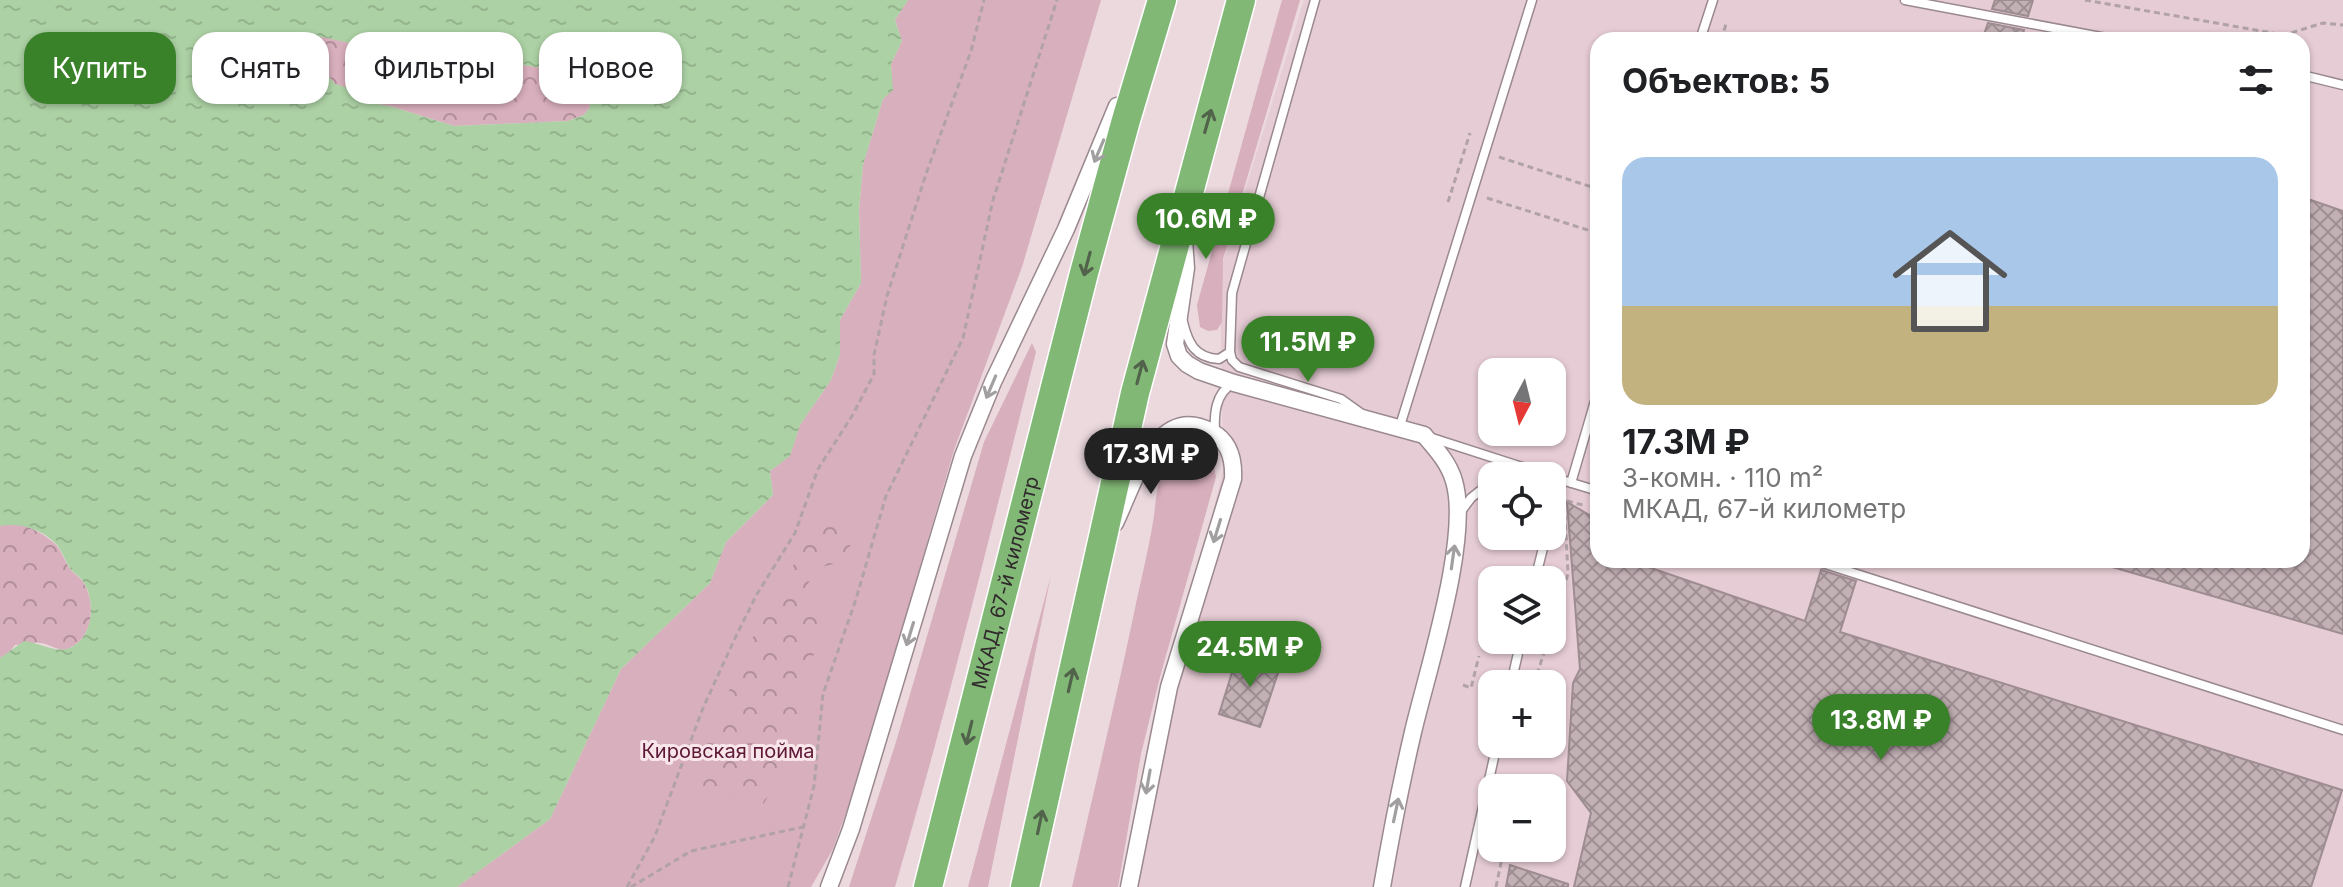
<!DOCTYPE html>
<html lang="ru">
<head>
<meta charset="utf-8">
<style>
	body { margin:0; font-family:Inter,sans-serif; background:#f6f6f6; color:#202124; height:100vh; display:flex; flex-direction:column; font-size:30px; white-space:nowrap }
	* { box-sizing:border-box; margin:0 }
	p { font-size:26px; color:#757577 }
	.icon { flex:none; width:44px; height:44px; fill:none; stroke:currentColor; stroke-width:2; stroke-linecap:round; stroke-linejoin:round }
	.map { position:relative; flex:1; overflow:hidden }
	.sheet { position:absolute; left:1590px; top:32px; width:720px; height:536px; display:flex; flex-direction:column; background:#fff; border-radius:24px; box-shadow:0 2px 6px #0004 }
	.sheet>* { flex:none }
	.banner { position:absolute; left:24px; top:32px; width:760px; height:72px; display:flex; gap:16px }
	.needle { width:52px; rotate:187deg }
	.tools { position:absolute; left:1478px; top:358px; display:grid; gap:16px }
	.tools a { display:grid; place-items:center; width:88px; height:88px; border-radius:16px; background:#fff; box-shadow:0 2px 6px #0004; font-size:40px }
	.price { position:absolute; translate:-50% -68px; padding:0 18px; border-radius:28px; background:#3a8229; color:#fff; font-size:26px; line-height:52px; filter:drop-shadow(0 2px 4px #0008) }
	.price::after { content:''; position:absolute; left:50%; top:48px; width:24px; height:18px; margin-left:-12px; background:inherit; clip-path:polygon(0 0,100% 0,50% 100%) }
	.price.current { background:#222; color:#fff }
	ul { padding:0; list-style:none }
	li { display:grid; align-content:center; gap:16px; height:424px; padding:0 32px }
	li+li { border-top:2px solid #e0e0e0 }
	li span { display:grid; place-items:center; height:248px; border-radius:24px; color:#555 }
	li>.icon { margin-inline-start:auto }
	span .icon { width:144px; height:144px; fill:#fffc; stroke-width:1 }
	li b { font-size:34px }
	h2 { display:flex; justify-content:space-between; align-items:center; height:96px; padding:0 32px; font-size:34px }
	.tag { padding:0 28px; border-radius:24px; background:#fff; box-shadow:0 2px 6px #0004; font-size:28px; line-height:72px }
	.tag.current { background:#3a8229; color:#fff }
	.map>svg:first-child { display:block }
</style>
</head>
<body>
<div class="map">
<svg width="2343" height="887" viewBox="0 0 2343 887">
	<defs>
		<pattern id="forest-crowns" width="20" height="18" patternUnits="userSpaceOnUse" patternTransform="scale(2)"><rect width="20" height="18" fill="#d8afbc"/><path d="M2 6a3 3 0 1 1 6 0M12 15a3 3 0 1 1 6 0" fill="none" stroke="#b08f99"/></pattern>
		<pattern id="water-ripples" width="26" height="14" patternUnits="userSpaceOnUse" patternTransform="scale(2)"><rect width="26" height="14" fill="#acd1a4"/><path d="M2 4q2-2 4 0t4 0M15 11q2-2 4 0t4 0" fill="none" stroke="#94b48d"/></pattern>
		<pattern id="building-cross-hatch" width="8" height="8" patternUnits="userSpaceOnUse" patternTransform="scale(2)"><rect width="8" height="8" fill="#c2b0b5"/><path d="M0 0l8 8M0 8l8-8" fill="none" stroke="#9e8f93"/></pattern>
	</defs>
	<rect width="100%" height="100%" fill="#ebd9de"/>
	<!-- built -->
	<path fill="#e6ccd4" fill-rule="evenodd" d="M 1304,0 L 2343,0 L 2343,887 L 1127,887 L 1223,469 L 1220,271 ZM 1598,40 L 2302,40 L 2302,560 L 1598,560 ZM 1492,372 L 1552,372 L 1552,432 L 1492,432 ZM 1492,476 L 1552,476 L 1552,536 L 1492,536 ZM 1492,580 L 1552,580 L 1552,640 L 1492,640 ZM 1492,684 L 1552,684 L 1552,744 L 1492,744 ZM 1492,788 L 1552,788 L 1552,848 L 1492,848 Z"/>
	<!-- green -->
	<path fill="#d8afbc" d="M 908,0 L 1101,0 L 1022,267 L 954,450 L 859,777 L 833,849 L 811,887 L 457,887 L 550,819 L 621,669 L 710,583 L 726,542 L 773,495 L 770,471 L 790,455 L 800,425 L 831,380 L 840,354 L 840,320 L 861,283 L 859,210 L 863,165 L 883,99 L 892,90 L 891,64 L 902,41 L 895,20 Z
		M 1282,0 L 1300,0 L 1223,259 L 1222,322 L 1217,330 L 1208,331 L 1200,327 L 1197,305 Z
		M 1032,343 L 1036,352 C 991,531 947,710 895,887 L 849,887 L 896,742 L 984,442 Z
		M 1198,447 L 1212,457 L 1216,477 L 1160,677 L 1141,754 L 1118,887 L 1072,887 C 1094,789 1118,692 1138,594 C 1143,572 1148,550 1152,528 C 1156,508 1155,487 1164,468 C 1170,454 1183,448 1198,447 Z
		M 1051,575 L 988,887 L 968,887 Z"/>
	<!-- forest -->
	<path fill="url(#forest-crowns)" d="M 270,32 C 300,31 330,39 360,44 C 372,47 385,47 397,50 C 408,53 420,58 432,59 C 467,64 587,54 590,107 L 584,115 L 568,121 L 454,126 L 393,107 L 368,102 L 360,94 L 335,84 L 319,65 L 281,58 L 262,43 L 263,37 Z
		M 843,519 L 853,541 L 841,562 L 817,568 L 805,589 C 823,614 826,623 817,653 L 796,666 L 798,689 L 805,712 L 792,732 L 770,739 C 785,774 776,782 758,814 L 738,798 L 714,795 L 693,787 L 710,733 L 767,606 L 820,524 Z
		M 16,522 C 29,527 43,533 54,543 C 62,550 64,561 70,569 C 74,574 80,577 83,582 C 96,602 94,636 70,648 C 59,653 51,644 40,643 C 33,642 23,645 15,645 L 7,655 L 0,658 L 0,526 Z"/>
	<!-- water -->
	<path fill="url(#water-ripples)" fill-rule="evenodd" d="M 0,0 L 908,0 L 895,20 L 902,41 L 891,64 L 893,90 L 883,99 L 863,165 L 859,210 L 861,283 L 840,320 L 840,354 L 831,380 L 800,425 L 790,456 L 770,471 L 773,495 L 726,542 L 710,583 L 621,669 L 550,819 L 457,887 L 0,887 L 0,658 L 24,641 C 36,642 54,652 66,649 C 94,642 97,599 82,580 C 78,575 72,572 69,567 C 65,560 62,551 57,545 C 43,529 19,522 0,526 ZM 270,32 C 301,31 331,39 360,45 C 372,47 385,47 397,50 C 409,53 420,58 432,59 C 467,63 587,55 590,107 L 584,115 L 568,121 L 454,126 L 393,107 L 368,102 L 351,89 L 335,84 L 319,65 L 281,58 L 262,43 L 263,37 Z"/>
	<!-- building -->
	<path fill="url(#building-cross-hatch)" stroke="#9d8c91" stroke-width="2" d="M 1995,0 L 2033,0 L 2028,16 L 1992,9 Z
		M 1988,23 L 2024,30 L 2021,40 L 1982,40 Z
		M 2302,197 L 2343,211 L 2343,634 L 2102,564 L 2103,560 L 2302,560 Z
		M 1567,502 L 1598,520 L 1598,560 L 1628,560 L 1805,621 L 1821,570 L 1856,581 L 1840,632 L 2342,790 L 2311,887 L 1574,887 L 1591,813 L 1567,781 L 1573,683 L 1580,669 Z
		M 1239,650 L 1281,664 L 1260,727 L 1219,714 Z
		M 1510,865 L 1568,884 L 1568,887 L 1506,887 Z"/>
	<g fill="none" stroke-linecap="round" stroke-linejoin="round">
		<defs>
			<path id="service" d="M 1315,0 L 1232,293 L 1230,352 L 1232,360 L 1239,367 L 1341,399 L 1362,414
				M 1905,0 L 2117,40
				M 1700,40 L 1713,0
				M 2302,75 L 2343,85
				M 1183,322 C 1188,343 1195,358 1219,359 L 1230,352
				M 1399,429 L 1532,0
				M 1215,433 C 1214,414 1215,394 1233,383
				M 1429,437 L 1550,476
				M 1501,476 L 1516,471 L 1526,472
				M 1552,477 L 1598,491
				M 1571,483 L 1598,391
				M 1552,510 L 1559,479
				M 1459,514 L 1471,498 L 1492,481
				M 1813,560 L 2343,730
				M 1535,580 L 1546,536
				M 1511,684 L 1521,640
				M 1465,887 L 1497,744"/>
			<path id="minor" d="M 1184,240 L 1186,268 L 1175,344 L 1179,356 L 1187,364 L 1199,371 L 1234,383 L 1424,435 C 1436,449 1449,463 1454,481 C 1471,537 1427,672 1413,732 C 1401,783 1391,835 1382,887
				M 1115,523 C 1133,486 1156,401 1212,432 C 1230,442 1234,460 1233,479 L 1169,687 L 1129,887
				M 829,887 L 851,829 L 963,456 L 993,382 L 1066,229 L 1117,106"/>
			<g id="trunk">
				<path id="s1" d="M 928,887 L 1084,273 L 1126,120 L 1162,0"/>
				<path d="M 1025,887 L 1135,393 L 1241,0"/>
			</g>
		</defs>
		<!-- service casing -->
		<use href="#service" stroke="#9a898e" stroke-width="11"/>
		<!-- minor casing -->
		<use href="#minor" stroke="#9a898e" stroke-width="19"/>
		<!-- trunk casing -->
		<use href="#trunk" stroke="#fff" stroke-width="31"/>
		<!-- path -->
		<path stroke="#b0a2a6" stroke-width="3" stroke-dasharray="6 4" stroke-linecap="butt" d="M 2085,0 L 2284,35 L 2323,23 L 2343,25
			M 1721,40 L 1727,21
			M 1499,157 L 1598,189
			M 1487,198 L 1594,232
			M 1448,202 L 1470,133
			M 1567,501 L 1583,505
			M 1552,628 L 1568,574 L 1565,516
			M 1534,684 L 1548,640
			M 1463,685 L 1471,688 L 1479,656
			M 627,887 L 655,836 L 703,708 L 736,636 L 757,594 L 795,533 L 818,469 L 852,416 L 874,374 L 874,355 L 887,296 L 926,174 L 971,51 L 984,0
			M 631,887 L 691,851 L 803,827
			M 788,887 L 814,786 L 823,694 L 856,599 L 886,496 L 963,338 L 993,200 L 1057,0
			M 1496,887 L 1504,848"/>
		<!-- service -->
		<use href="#service" stroke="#fff" stroke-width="8"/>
		<!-- minor -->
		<use href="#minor" stroke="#fff" stroke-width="16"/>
		<!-- trunk -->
		<use href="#trunk" stroke="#82b876" stroke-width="28"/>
	</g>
	<!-- one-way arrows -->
	<defs><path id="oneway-shaft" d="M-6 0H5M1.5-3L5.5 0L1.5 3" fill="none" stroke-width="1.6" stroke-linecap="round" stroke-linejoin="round" transform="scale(2)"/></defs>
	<g stroke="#51634a">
		<use href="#oneway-shaft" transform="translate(1208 121) rotate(-74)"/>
		<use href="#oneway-shaft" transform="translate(1087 264) rotate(105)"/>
		<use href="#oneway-shaft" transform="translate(1140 372) rotate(-75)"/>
		<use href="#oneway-shaft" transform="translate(1071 680) rotate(-77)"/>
		<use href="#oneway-shaft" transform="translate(969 733) rotate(104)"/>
		<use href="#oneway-shaft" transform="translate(1040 822) rotate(-78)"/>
	</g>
	<g stroke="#a29fa0">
		<use href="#oneway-shaft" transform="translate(1099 151) rotate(113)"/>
		<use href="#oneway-shaft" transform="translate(991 387) rotate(113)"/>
		<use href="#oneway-shaft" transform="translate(1217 531) rotate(107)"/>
		<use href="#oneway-shaft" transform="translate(1453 557) rotate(-82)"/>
		<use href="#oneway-shaft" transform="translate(910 634) rotate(107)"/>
		<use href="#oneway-shaft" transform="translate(1148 782) rotate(100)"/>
		<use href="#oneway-shaft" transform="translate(1396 810) rotate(-78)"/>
	</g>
	<g text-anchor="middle" stroke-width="6" stroke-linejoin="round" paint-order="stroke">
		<!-- street labels -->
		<g font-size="20" fill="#312a2c" stroke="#f8e6eb">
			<text dy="7" stroke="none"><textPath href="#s1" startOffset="314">МКАД, 67-й километр</textPath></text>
		</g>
		<!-- park labels -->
		<g font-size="20" fill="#5d1836" stroke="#f8e6eb">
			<text x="728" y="758">Кировская пойма</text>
		</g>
	</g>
</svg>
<div class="tools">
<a><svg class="needle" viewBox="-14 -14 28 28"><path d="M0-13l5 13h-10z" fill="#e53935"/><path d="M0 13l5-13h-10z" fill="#757577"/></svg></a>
<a><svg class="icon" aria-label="locate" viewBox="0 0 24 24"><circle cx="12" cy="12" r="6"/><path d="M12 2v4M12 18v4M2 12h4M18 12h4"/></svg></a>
<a><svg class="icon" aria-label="layers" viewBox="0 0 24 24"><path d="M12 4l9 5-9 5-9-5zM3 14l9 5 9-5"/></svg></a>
<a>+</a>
<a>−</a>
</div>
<b class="price" style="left:1206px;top:261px">10.6M ₽</b>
<b class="price" style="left:1308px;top:384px">11.5M ₽</b>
<b class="price current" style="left:1151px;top:496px">17.3M ₽</b>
<b class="price" style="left:1250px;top:689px">24.5M ₽</b>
<b class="price" style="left:1881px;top:762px">13.8M ₽</b>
<div class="banner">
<a class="tag current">Купить</a>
<a class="tag">Снять</a>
<a class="tag">Фильтры</a>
<a class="tag">Новое</a>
</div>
<section class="sheet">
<h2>Объектов: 5<svg class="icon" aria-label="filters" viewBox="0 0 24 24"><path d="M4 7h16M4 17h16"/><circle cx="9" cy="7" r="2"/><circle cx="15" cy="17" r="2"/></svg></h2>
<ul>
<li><span style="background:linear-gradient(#a9c7e8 60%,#c2b280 0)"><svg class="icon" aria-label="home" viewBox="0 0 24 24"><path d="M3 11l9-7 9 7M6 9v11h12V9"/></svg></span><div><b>17.3M ₽</b><p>3-комн. · 110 m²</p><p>МКАД, 67-й километр</p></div></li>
</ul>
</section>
</div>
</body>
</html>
